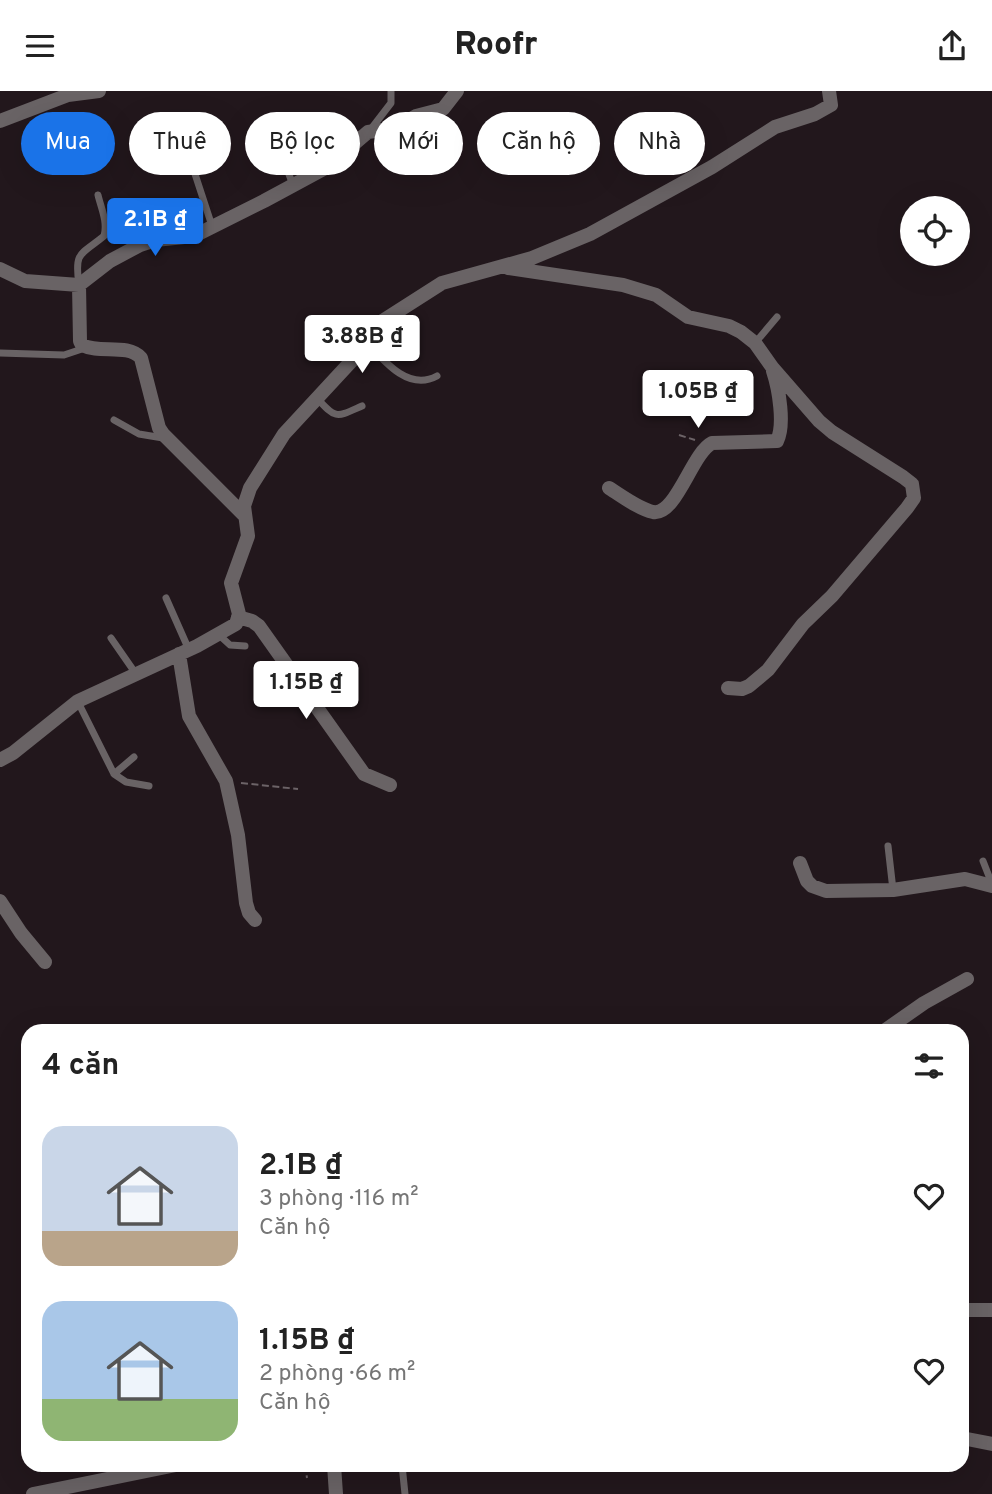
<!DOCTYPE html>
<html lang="vi">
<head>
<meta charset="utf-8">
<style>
	body { margin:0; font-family:Overpass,sans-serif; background:#f2f2f2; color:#222; height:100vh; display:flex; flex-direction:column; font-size:26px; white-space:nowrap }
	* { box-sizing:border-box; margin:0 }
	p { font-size:23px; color:#767676 }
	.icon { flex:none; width:38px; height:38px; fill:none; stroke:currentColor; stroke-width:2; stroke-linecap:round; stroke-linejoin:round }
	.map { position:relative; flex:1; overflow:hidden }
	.side { position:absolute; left:21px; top:933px; width:948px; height:448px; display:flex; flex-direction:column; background:#fff; border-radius:21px; box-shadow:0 7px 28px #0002 }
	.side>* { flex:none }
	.top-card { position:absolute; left:21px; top:21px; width:950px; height:63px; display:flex; gap:14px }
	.fabs { position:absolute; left:900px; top:105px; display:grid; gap:14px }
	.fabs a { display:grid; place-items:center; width:70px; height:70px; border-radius:50%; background:#fff; box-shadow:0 7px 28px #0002; font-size:35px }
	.price { position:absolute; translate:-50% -60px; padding:0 16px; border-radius:7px; background:#fff; color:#222; font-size:23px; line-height:46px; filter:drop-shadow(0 2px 4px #0008) }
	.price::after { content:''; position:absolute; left:50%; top:42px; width:21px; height:16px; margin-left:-10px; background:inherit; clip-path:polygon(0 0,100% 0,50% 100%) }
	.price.on { background:#1a73e8; color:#fff }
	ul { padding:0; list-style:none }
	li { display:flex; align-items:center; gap:21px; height:175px; padding:0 21px }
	li span { display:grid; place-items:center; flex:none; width:196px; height:140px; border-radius:21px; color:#555 }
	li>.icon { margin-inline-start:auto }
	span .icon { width:84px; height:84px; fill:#fffc; stroke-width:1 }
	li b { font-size:30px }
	h2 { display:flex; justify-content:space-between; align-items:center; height:84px; padding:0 21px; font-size:30px }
	.tag { padding:0 24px; border-radius:32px; background:#fff; box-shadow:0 7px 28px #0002; font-size:24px; line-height:63px }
	.tag.on { background:#1a73e8; color:#fff }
	header { display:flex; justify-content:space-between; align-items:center; height:91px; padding:0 21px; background:#fff; font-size:32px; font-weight:800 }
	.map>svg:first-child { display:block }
</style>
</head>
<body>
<header><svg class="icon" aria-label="menu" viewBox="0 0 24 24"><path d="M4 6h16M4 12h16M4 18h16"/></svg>Roofr<svg class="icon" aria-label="share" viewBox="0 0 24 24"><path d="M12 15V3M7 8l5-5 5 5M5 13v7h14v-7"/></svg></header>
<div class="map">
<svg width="992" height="1403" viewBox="0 0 992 1403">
	<rect width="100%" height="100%" fill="#22171c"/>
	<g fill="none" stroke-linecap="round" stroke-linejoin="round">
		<!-- path -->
		<path stroke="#6c6367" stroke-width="2" stroke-dasharray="7 3.5" stroke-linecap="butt" d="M 679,344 L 695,349
			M 241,692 L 298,698
			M 305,1374 L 307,1387"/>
		<!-- lane -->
		<path stroke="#696365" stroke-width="7" d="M 269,30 L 293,94
			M 371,38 L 391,12 L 391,0
			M 201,66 L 196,75 L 195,83 L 212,135
			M 165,120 L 177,147
			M 79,193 C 74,160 81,164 104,145 C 108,131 101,117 98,104
			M 366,250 C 383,269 408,301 437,285
			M 755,252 L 777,226
			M 0,262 L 64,264 L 85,257
			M 317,307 C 336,329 337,326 362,315
			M 114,329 L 139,343 L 163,347
			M 166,507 L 189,559
			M 219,544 L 230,554 L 245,555
			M 111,547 L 136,583
			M 301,593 L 333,574
			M 78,611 L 114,683 L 126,691 L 149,695
			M 114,683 L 134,666
			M 888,755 L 893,799
			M 983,770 L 992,793
			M 402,1374 L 405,1403"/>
		<!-- street -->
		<path stroke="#696365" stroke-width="14" d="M 0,30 L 68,4 L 99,0
			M 508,177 L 623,194 L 656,204 L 688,226 L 729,235 L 741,241 L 755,252 L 772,276 L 819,330 L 832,341 L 903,386 L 912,393 L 914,407 L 907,417 L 832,505 L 803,533 L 768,579 L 749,595 L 742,598 L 728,597
			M 0,178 L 25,190 L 79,194
			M 609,397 C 622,405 639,418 653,421 C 676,425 692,362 712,352 L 777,350 C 785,334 779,298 773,280
			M 244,424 L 163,343 L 159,337 L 141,267 C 127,252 100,263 82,254 L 80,250 L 79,194 L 110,170 L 140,154 L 155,149 L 194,145 L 264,110 L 327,76 L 368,41 L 395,37 L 416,25 L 443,18 L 457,0
			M 238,526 L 252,530 L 259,535 L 364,683 L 390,694
			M 179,563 L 189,625 L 226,690 L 238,744 L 246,812 L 249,822 L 255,829
			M 0,669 L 13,662 L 78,610 L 197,555 L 236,533 L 239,523 L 231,492 L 248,445 L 244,415 L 250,397 L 284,343 L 358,263 L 370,243 L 381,231 L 442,192 L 532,167 L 590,143 L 712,76 L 775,36 L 815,23 L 831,14 L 829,0
			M 800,772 L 807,790 L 812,795 L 826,800 L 893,799 L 965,788 L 992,795
			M 0,810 L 21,842 L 45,871
			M 884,940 L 924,912 L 967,888
			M 962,1219 L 992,1219
			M 962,1347 L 992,1353
			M 334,1374 L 336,1403
			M 33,1403 L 176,1374"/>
	</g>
</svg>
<div class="fabs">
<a><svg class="icon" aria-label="locate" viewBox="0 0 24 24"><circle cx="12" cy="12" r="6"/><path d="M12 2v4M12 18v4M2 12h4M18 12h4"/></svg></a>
</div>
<b class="price on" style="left:155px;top:167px">2.1B ₫</b>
<b class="price" style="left:362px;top:284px">3.88B ₫</b>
<b class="price" style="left:698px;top:339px">1.05B ₫</b>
<b class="price" style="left:306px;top:630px">1.15B ₫</b>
<div class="top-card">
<a class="tag on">Mua</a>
<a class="tag">Thuê</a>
<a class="tag">Bộ lọc</a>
<a class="tag">Mới</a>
<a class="tag">Căn hộ</a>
<a class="tag">Nhà</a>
</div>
<section class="side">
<h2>4 căn<svg class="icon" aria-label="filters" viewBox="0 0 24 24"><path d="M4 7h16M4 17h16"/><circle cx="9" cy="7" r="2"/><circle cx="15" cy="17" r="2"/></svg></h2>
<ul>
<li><span style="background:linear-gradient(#c9d6e8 75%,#b9a48a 0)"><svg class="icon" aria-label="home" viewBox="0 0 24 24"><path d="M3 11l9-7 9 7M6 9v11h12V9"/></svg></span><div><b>2.1B ₫</b><p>3 phòng · 116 m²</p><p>Căn hộ</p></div><svg class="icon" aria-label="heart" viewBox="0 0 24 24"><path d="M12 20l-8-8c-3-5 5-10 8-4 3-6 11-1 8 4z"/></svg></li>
<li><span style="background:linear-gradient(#a9c7e8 70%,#8fb573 0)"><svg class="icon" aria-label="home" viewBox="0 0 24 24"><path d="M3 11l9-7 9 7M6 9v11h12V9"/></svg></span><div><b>1.15B ₫</b><p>2 phòng · 66 m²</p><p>Căn hộ</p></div><svg class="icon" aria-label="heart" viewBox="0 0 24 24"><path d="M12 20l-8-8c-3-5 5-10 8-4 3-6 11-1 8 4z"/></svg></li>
</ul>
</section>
</div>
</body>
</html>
